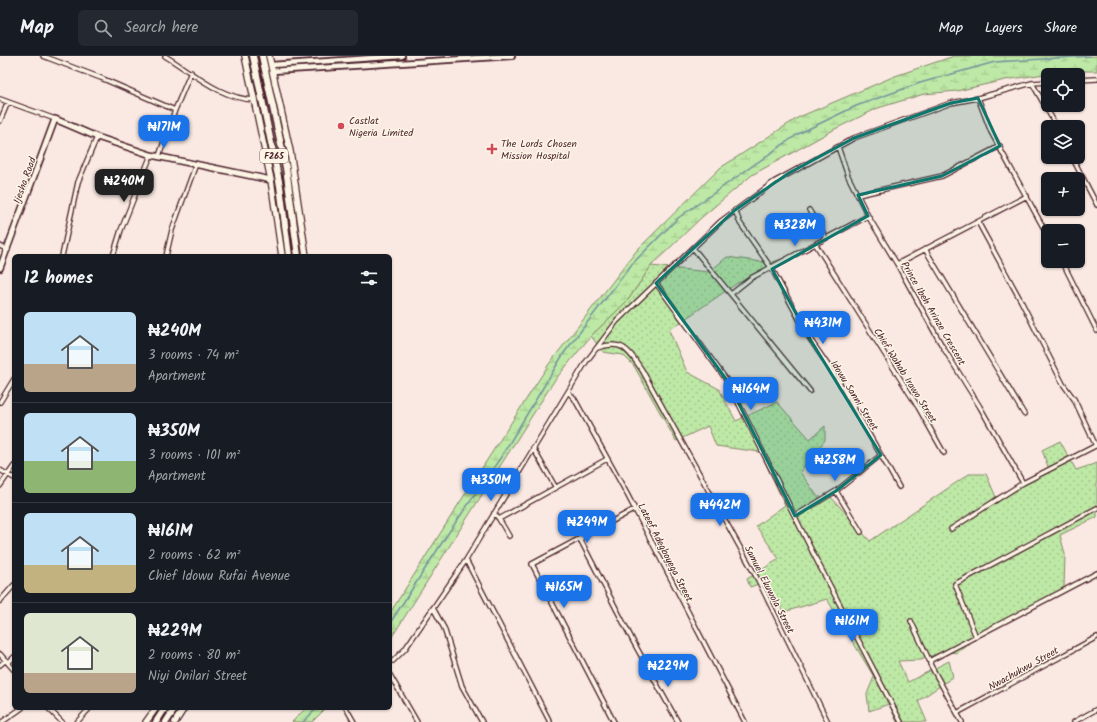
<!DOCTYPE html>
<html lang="en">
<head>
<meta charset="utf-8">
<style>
	body { margin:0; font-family:Kalam,sans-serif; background:#242831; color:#f1f3f6; height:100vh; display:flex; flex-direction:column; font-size:15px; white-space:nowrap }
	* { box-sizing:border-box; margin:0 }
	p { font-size:13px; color:#9ea1a6 }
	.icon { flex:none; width:22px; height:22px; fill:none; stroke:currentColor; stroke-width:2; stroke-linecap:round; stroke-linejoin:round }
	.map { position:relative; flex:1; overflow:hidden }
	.drawer { position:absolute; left:12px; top:198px; width:380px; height:456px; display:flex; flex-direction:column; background:#171b24; border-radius:6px; box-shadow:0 1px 3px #0004 }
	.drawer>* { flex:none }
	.controls { position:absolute; left:1041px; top:12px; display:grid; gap:8px }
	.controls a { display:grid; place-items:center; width:44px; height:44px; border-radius:6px; background:#171b24; box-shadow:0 1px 3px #0004; font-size:20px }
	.price { position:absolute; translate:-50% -34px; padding:0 9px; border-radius:8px; background:#1a73e8; color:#fff; font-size:13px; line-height:26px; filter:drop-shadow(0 1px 2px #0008) }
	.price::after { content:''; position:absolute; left:50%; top:24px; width:12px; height:9px; margin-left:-6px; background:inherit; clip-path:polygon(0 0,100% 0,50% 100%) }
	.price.current { background:#222; color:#fff }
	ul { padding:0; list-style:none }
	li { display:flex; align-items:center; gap:12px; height:100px; padding:0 12px }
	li+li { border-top:1px solid #363941 }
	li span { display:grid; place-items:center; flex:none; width:112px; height:80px; border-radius:6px; color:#555 }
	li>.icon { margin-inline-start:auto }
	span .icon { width:48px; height:48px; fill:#fffc; stroke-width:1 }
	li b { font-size:17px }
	h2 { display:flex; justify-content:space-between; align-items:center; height:48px; padding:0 12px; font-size:17px }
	header { display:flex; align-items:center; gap:24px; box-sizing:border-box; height:56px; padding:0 20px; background:#171b24; border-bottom:1px solid #363941 }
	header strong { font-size:19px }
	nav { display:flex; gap:22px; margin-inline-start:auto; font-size:14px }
	.search { width:280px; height:36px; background:#242831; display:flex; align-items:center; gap:10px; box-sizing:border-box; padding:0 14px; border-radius:6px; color:#9ea1a6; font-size:15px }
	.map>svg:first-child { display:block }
</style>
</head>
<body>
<header>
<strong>Map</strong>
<div class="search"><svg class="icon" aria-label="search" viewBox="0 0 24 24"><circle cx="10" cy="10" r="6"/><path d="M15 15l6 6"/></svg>Search here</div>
<nav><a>Map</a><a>Layers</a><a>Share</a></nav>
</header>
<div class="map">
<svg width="1097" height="666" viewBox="0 0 1097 666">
	<defs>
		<pattern id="grass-dots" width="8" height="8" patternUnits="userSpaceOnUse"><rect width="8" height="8" fill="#bde8a5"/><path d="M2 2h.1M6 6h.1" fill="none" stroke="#a4c78e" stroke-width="1.8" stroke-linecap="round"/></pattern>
		<pattern id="wetland-marsh" width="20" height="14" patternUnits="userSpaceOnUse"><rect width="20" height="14" fill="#bde8a5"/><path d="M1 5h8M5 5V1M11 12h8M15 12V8" fill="none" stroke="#a4c78e"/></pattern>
	</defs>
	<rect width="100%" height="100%" fill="#fae9e2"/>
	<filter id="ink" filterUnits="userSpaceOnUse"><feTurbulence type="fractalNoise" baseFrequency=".025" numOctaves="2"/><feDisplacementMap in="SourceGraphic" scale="8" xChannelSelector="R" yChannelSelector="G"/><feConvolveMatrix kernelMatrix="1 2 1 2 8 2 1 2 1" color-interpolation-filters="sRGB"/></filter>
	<g filter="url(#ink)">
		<!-- grass -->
		<path fill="url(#grass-dots)" stroke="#848468" d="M 809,193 L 736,228 L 669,274 L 687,316 L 719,333 L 736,365 L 777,346 L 810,383 L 825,370 L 825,384 L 800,416 L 818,441 L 831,441 L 870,485 L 969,418 L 986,418 L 996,441 L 1050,416 L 1042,394 L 1060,385 L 1076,414 L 1097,407 L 1097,461 L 1060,479 L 1065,498 L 1064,532 L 1012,559 L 956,597 L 945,595 L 921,604 L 898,605 L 908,626 L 949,605 L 953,621 L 918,645 L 927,666 L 897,666 L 889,648 L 869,655 L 867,638 L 874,621 L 827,543 L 784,556 L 764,526 L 750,531 L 747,523 L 779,503 L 756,470 L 785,449 L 760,396 L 716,390 L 708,370 L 676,385 L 634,310 L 623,299 L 603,296 L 591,280 L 628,244 L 651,210 L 709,216 L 727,201 L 770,207 Z"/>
		<!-- wetland -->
		<path fill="url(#wetland-marsh)" stroke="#848468" d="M 954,0 L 1097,0 L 1097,15 L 1064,15 L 1005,24 L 957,35 L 924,38 L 878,52 L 835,73 L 752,119 L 702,161 L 651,210 L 628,244 L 591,280 L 554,325 L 390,584 L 390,557 L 460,446 L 549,308 L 637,194 L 720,112 L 799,61 L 895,20 Z
			M 306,652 L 326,652 L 312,666 L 292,666 Z"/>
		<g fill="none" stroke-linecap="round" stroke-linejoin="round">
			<!-- stream -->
			<path stroke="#73929e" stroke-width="1.5" d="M 390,567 L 447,479 L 501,401 L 564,297 L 632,208 L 678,162 L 798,78 L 856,50 L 920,27 L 995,6 L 1090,0
				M 303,666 L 317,652"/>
			<defs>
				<path id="minor" d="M 43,0 L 101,22 L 175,54
					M 165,0 C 193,17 221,43 255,44
					M 1078,24 L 1097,23
					M 1032,27 L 1057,71
					M 978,42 L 991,76 L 1048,180
					M 0,43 L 55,63
					M 0,65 L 8,46
					M 838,91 L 848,120 L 868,160 L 897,208 L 941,288 L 980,351 L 1023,427
					M 159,100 L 175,54 L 191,16
					M 1072,101 L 1097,149
					M 858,139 L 942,120 L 1000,90
					M 735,154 L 740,167 L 772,213 L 810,283 L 838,324 L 899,431
					M 809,154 L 826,182
					M 978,166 L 1021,245 L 1063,328 L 1074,343 L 1096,390
					M 816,189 L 918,351 L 944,397
					M 0,190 L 8,194
					M 693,192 L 810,335
					M 925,193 L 1024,358
					M 62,200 L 78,126 L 97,81
					M 113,200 L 121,174 L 151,99
					M 166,200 L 172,174 L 196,108
					M 1062,205 L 1097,275
					M 897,208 L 1027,140
					M 656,227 L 728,326 L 815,501 L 901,666
					M 731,238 L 751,222 L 868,160
					M 597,292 C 623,283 628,294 642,314 L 758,524 L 828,666
					M 568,336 L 574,342 L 627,438 L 745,666
					M 0,346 L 14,323
					M 533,392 L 556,432
					M 0,414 L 14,422
					M 0,430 L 14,410
					M 836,435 L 861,476
					M 494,457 L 499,463 L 607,403
					M 795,460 L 836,435 L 881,399
					M 499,463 L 509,480
					M 951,473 L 1023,427 L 1097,389
					M 580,483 L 634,587 L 678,666
					M 466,504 L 550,666
					M 0,545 L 14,529
					M 433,552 L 444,572 L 462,630 L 482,666
					M 911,565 L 930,606
					M 976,581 L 955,528 L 1097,452
					M 0,598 L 14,614
					M 393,605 L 405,593 L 466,504 L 586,306 L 617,265 L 720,166 L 774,126 L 854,82 L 951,47 L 978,42 L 1032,27 L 1048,26
					M 8,607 L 14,601
					M 0,609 L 6,604
					M 390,619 L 417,666
					M 48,652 L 62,666
					M 346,652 L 354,666
					M 957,657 L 1097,581
					M 2,666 L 22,652
					M 77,666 L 90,652
					M 614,666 L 532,508 L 635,453
					M 962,666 L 930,608 L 931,604 L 1097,517
					M 1074,666 L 1097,653"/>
				<path id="tertiary" d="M 271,9 L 402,0
					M 272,15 L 512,0"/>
				<path id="secondary" d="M 0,212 L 55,63 L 97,81 L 151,99 L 271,124"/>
				<path id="primary" d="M 245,0 L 271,124 L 282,200
					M 269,0 L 290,95 L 306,200
					M 146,666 L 156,652
					M 175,666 L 184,652"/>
				<path id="motorway" d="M 253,0 L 280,130 L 289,200
					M 262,0 L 286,112 L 298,200
					M 156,666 L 165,652
					M 166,666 L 175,652"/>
			</defs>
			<!-- minor casing -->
			<use href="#minor" stroke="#4a1f2b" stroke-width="6"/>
			<!-- tertiary casing -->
			<use href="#tertiary" stroke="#4a1f2b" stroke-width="8"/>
			<!-- secondary casing -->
			<use href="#secondary" stroke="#4a1f2b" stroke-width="8"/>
			<!-- primary casing -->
			<use href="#primary" stroke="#4a1f2b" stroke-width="8"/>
			<!-- motorway casing -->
			<use href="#motorway" stroke="#4a1f2b" stroke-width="9"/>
			<!-- minor -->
			<use href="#minor" stroke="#fcf5e5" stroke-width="3.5"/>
			<!-- tertiary -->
			<use href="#tertiary" stroke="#fcf5e5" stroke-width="4.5"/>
			<!-- secondary -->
			<use href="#secondary" stroke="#fcf5e5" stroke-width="5"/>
			<!-- primary -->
			<use href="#primary" stroke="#fcf5e5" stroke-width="5.5"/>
			<!-- motorway -->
			<use href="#motorway" stroke="#fcf5e5" stroke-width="6"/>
		</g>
	</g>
	<!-- marked area -->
	<path fill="#0f766e" fill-opacity="0.2" stroke="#0f766e" stroke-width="3" stroke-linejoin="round" d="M 978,42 L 1000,90 L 942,120 L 858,139 L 868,160 L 772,213 L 810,283 L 881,399 L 836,435 L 795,460 L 728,326 L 656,227 L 735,154 L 789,117 L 854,82 L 951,47 Z"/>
	<!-- markers -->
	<g fill="#d1495b" stroke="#fcf5e5" stroke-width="1.5">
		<circle cx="341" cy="70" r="4"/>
		<path d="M490 87h4v4h4v4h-4v4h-4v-4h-4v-4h4z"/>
	</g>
	<g text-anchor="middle" stroke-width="3" stroke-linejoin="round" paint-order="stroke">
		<!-- shield labels -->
		<rect fill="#fcf5e5" stroke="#7f5f63" stroke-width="1" x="260" y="93" width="28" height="14" rx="3"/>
		<g font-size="9" font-weight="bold" fill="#4a1f2b">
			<text x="274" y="103">F265</text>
		</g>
		<!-- poi labels -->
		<g font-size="10" fill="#4a1f2b" stroke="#fcf5e5" text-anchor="start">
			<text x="349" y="68">Castlat<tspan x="349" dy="12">Nigeria Limited</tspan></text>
			<text x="501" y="91">The Lords Chosen<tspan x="501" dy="12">Mission Hospital</tspan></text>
		</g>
		<!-- street labels -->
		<g font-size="10" fill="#4a1f2b" stroke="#fcf5e5">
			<text transform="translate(24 124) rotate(-70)" y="4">Ijesha Road</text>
			<text transform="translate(934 257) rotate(60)" y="4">Prince Ibeh Arinze Crescent</text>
			<text transform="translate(906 319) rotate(58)" y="4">Chief Wahab Irawo Street</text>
			<text transform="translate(855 339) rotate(58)" y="4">Idowu Sanni Street</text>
			<text transform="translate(666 496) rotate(63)" y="4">Lateef Adegboyega Street</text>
			<text transform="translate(770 533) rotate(63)" y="4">Samuel Ekuwola Street</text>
			<text transform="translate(1023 612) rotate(-29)" y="4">Nwachukwu Street</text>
		</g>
	</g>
</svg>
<div class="controls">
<a><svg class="icon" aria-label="locate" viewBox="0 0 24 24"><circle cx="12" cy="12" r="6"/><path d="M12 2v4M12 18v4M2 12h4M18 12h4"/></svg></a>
<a><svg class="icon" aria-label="layers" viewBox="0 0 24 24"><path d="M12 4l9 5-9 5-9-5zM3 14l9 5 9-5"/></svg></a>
<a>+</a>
<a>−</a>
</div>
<b class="price" style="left:164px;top:93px">₦171M</b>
<b class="price current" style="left:124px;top:147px">₦240M</b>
<b class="price" style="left:795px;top:191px">₦328M</b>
<b class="price" style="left:823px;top:289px">₦431M</b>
<b class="price" style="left:751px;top:355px">₦164M</b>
<b class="price" style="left:835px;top:426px">₦258M</b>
<b class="price" style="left:491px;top:446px">₦350M</b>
<b class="price" style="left:720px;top:471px">₦442M</b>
<b class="price" style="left:587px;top:488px">₦249M</b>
<b class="price" style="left:564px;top:553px">₦165M</b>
<b class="price" style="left:852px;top:587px">₦161M</b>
<b class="price" style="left:668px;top:632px">₦229M</b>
<section class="drawer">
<h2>12 homes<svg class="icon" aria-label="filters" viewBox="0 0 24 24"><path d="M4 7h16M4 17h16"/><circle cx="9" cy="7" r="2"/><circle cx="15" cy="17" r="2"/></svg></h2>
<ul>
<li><span style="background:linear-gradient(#bfe0f5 65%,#b9a48a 0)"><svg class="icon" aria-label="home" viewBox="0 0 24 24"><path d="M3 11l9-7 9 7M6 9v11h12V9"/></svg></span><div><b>₦240M</b><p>3 rooms · 74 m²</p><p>Apartment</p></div></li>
<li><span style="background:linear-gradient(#bfe0f5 60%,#8fb573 0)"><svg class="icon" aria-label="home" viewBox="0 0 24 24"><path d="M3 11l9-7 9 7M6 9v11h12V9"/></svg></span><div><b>₦350M</b><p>3 rooms · 101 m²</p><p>Apartment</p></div></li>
<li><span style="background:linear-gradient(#bfe0f5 65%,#c2b280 0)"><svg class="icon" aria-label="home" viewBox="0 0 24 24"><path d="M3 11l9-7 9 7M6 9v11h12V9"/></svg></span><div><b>₦161M</b><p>2 rooms · 62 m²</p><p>Chief Idowu Rufai Avenue</p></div></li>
<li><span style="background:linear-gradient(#dfe7d0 75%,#b9a48a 0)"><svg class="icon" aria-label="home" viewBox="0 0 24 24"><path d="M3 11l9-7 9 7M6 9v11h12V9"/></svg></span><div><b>₦229M</b><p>2 rooms · 80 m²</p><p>Niyi Onilari Street</p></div></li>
</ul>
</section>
</div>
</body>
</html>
